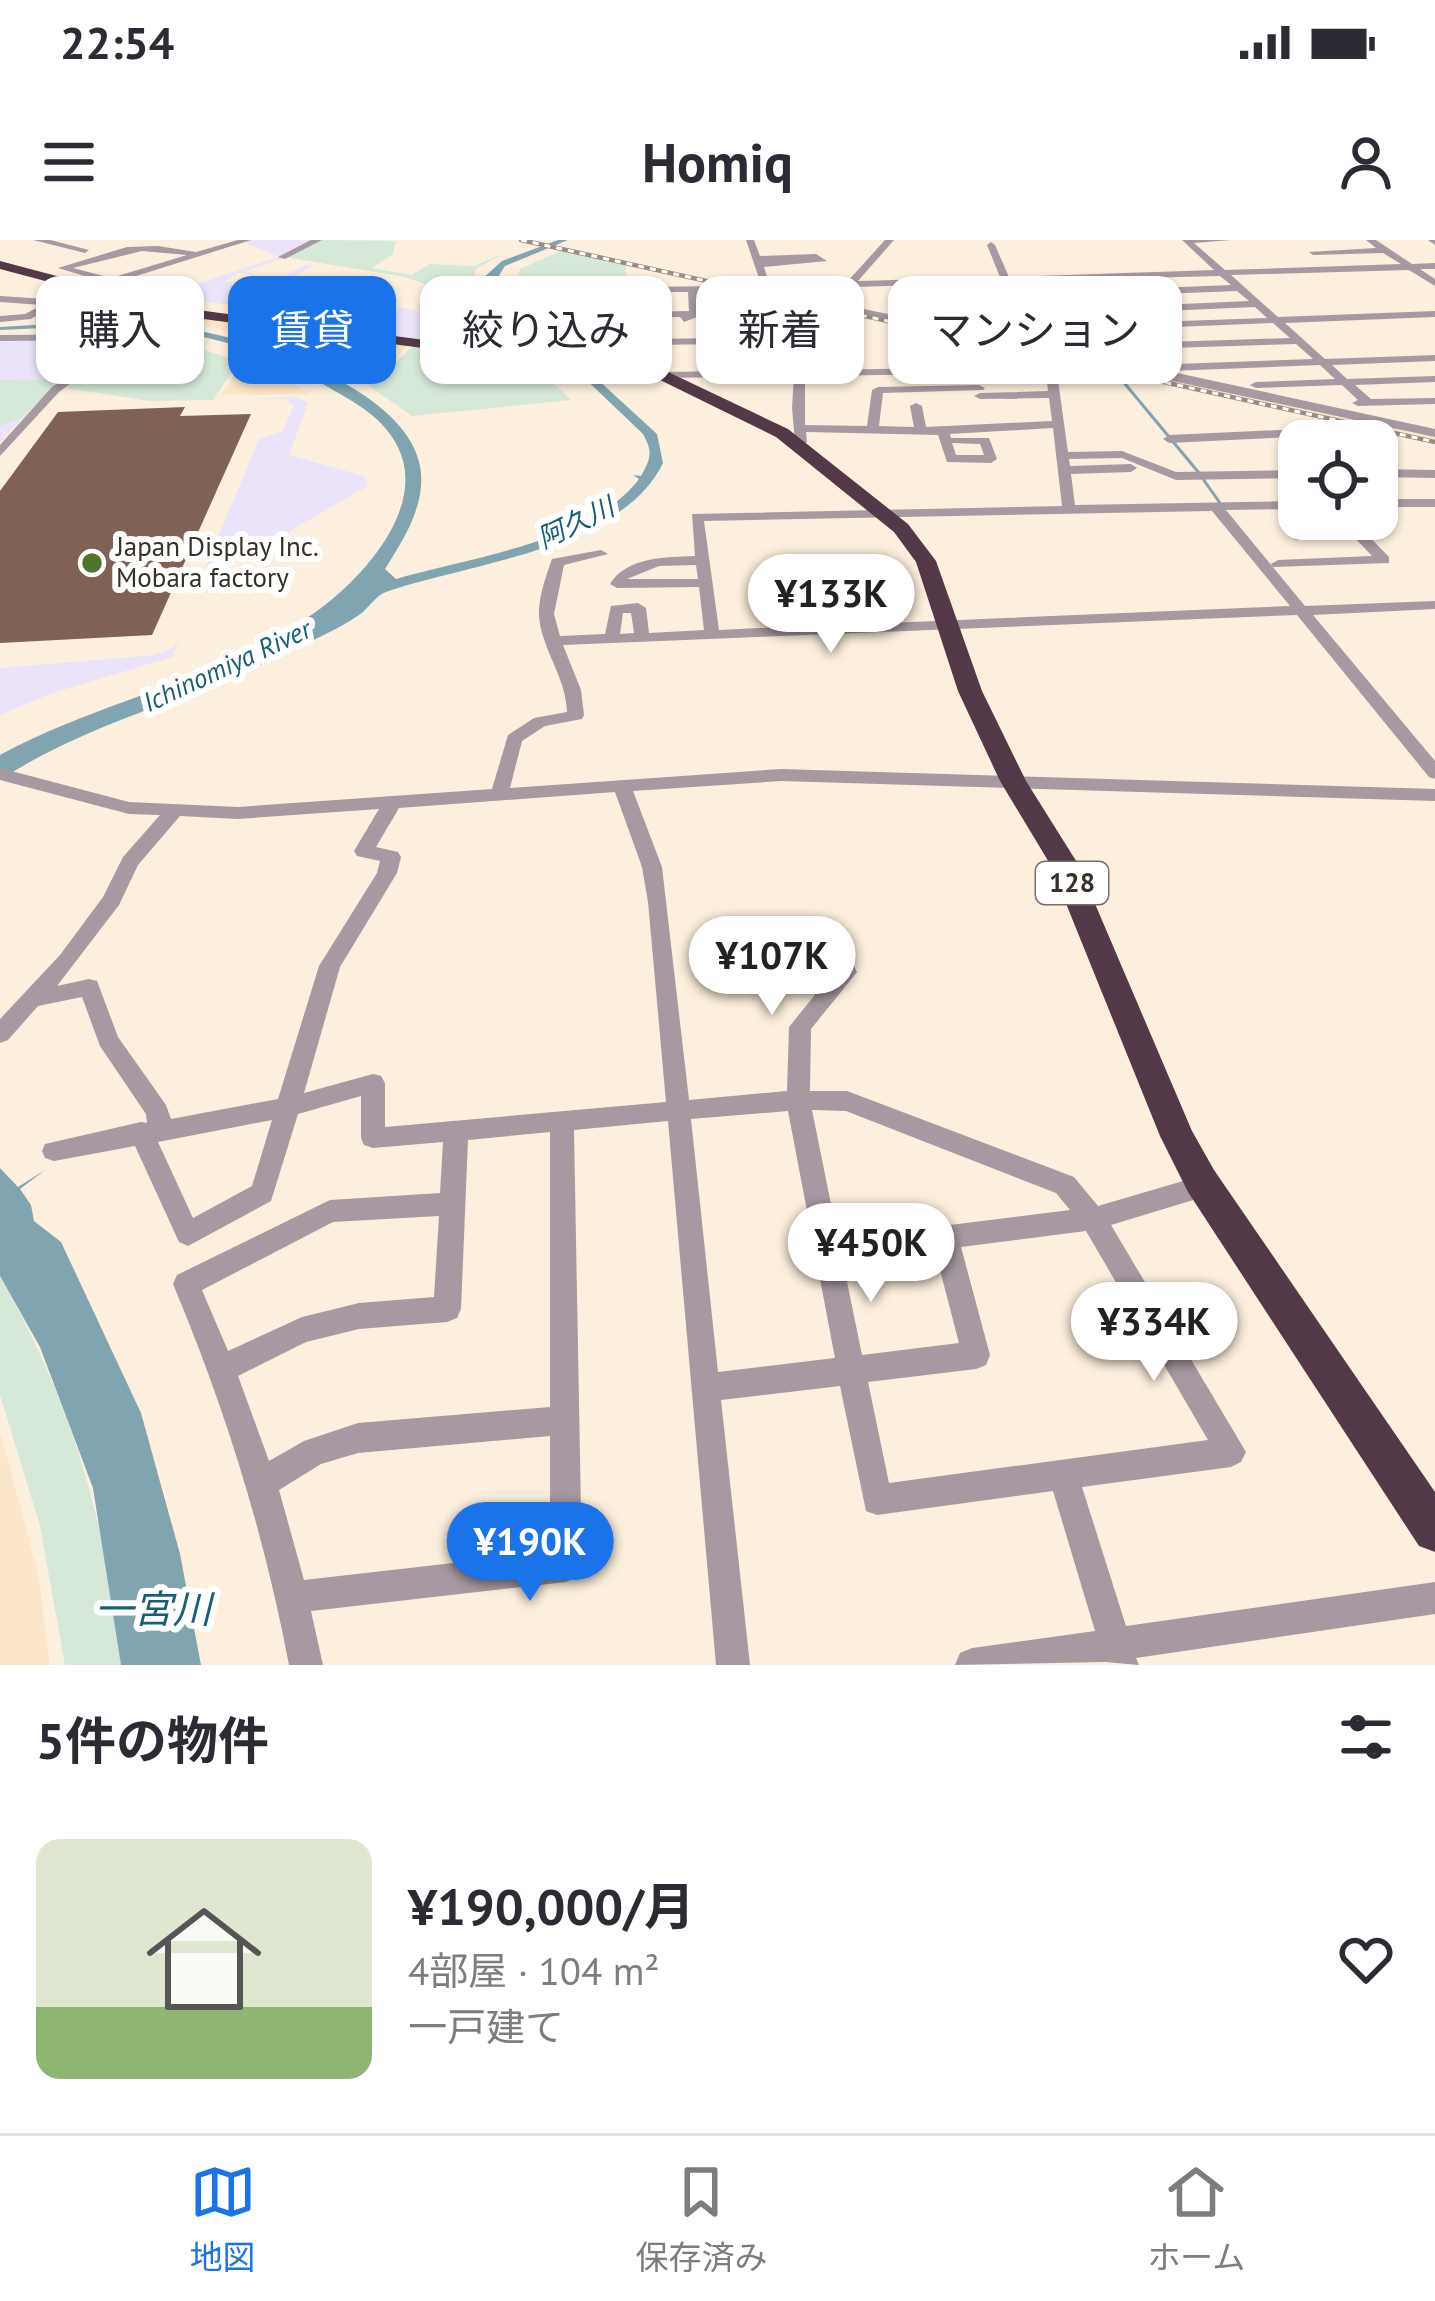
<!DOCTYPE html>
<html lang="ja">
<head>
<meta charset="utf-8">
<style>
	body { margin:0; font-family:"PT Sans","Noto Sans JP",sans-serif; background:#f2f2f3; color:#2b2b33; height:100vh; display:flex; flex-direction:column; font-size:45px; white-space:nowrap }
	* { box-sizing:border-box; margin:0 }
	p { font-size:39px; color:#7c7c81 }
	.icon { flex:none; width:66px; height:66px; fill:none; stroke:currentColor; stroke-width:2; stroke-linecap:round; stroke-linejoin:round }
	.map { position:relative; height:1425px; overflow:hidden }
	.panel { display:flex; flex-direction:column; background:#fff; flex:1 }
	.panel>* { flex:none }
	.guide { position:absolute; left:36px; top:36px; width:1365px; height:108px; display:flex; gap:24px }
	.controls { position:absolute; left:1278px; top:180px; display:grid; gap:24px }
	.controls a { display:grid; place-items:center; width:120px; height:120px; border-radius:24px; background:#fff; box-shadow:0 3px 9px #0004; font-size:60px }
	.price { position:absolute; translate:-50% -102px; padding:0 27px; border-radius:42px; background:#fff; color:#222; font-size:39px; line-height:78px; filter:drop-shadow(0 3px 6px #0008) }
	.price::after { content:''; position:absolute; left:50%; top:72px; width:36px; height:27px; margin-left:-18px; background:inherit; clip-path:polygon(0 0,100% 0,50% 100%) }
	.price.current { background:#1a73e8; color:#fff }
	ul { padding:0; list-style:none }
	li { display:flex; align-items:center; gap:36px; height:300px; padding:0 36px }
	li span { display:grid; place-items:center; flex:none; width:336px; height:240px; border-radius:24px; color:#555 }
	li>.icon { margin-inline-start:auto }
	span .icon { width:144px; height:144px; fill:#fffc; stroke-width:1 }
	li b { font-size:51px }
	h2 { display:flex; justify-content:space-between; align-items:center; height:144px; padding:0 36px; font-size:51px }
	.chip { padding:0 42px; border-radius:24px; background:#fff; box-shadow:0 3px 9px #0004; font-size:42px; line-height:108px }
	.chip.current { background:#1a73e8; color:#fff }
	.status { display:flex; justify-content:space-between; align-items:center; height:84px; padding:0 60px; background:#fff; direction:ltr }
	.status svg { height:33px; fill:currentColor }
	header { display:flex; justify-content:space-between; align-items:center; height:156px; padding:0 36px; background:#fff; font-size:54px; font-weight:700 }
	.menu { display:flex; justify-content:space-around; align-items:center; height:168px; border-top:3px solid #e1e1e2; background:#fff; font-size:33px; color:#7c7c81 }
	.menu a { display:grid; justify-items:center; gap:6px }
	.menu .current { color:#1a73e8 }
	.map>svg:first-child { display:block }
</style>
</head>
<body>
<div class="status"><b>22:54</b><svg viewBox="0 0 49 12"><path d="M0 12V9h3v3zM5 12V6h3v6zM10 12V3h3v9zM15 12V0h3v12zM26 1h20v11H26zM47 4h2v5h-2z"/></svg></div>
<header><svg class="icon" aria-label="menu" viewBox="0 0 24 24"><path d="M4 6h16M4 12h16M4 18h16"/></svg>Homiq<svg class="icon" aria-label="person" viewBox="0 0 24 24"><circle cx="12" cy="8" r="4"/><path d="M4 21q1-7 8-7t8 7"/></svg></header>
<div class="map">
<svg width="1435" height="1425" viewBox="0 0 1435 1425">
	<rect width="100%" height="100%" fill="#fdefdd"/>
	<!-- built -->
	<path fill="#fce6c9" d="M 835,67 L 1435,197 L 1435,203 L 833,70 Z
		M 184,76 L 410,103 L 369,146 L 296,107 L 172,78 Z
		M 247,119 L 267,127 L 310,154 L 221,155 Z
		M 0,1191 L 39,1337 L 50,1425 L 0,1425 Z"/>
	<!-- industrial -->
	<path fill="#ebe3f9" d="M 250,0 L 315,0 L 284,18 L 246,31 L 257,35 L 240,33 L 224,41 L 264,46 L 306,25 L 314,25 L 294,37 L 335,42 L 353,37 L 342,46 L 320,43 L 308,52 L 348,57 L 326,58 L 314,65 L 305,63 L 315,56 L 300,54 L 270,71 L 176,57 L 205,41 L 279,17 L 243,2 Z
		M 399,67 L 420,72 L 468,67 L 462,97 L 435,102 L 373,94 Z
		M 123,98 L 40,158 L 0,203 L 0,99 Z
		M 298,157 L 308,163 L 289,215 L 364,236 L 368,246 L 199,343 L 259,199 L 283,191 L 294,165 L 284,159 L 238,159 Z
		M 180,399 L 172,417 L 50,454 L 0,475 L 0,428 L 155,415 L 173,408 Z"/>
	<!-- green -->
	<path fill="#d6e9d9" d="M 321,0 L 396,1 L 393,14 L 372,28 L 412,35 L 430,24 L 474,26 L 505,13 L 476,29 L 472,41 L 515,89 L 462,96 L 471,56 L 464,46 L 428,45 L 405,37 L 285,17 Z
		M 563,10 L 626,25 L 626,51 L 532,54 L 517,41 L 520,29 Z
		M 139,99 L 184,104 L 239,121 L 213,160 L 150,161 L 66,148 Z
		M 414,105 C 475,113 528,113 571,160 L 412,176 L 369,146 Z
		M 65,139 L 20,179 L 0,186 L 0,140 Z
		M 0,1036 C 72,1164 106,1279 121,1425 L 65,1425 L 40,1286 L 0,1155 Z"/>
	<!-- water -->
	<path fill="#80a5b1" d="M 558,0 L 568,0 L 505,26 L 493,45 L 593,135 L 605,133 L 595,136 L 606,136 L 597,139 L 657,194 L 663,223 C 621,310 468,323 386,352 C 375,356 369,368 359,375 C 334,392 304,404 277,417 C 186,461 85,484 0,540 L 0,515 C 106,457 234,438 330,361 C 374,325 432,255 392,197 C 375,171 345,157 319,142 C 279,119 238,103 192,95 C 128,84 64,87 0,90 L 0,87 C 58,83 117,79 175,87 C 244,95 406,146 420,226 C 427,263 404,299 385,329 L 396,339 C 467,318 592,302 639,239 L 633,235 L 641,236 C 651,218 653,212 643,194 L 556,111 L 543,112 L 554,109 L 487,40 L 481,40 L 502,21 Z
		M 0,928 L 18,947 L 45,930 L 20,949 L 31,965 L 34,981 L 61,1002 L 141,1173 L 180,1314 L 201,1425 L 121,1425 L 93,1248 L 40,1107 L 0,1036 Z"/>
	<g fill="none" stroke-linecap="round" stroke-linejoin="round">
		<!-- stream -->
		<path stroke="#80a5b1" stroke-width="3" d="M 1090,39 L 1115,86
			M 1116,88 L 1136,125
			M 1124,136 L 1121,139 L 1199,233
			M 1203,239 L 1220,263"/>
	</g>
	<!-- building -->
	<path fill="#7f6155" d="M 185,167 L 180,176 L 251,174 L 152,395 L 0,403 L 0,251 L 58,172 Z"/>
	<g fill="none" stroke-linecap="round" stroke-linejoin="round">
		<!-- minor -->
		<path fill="#a799a1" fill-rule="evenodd" d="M 33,0 L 50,0 L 89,10 L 85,13 Z
			M 238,0 L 251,0 L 98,48 L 93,45 L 101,41 L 58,28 L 127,7 L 158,6 L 196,12 ZM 142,11 L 187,15 L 111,38 L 73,28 Z
			M 311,0 L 322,0 L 285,19 L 278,17 Z
			M 746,0 L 754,0 L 760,16 L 816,14 L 827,21 L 764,27 L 769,43 L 773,44 L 847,42 L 885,0 L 894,0 L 858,41 L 1000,37 L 987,5 L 991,2 L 995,5 L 1009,37 L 1214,30 L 1182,0 L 1231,0 L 1194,3 L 1225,30 L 1401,24 L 1383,13 L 1313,15 L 1309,12 L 1376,8 L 1366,0 L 1376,0 L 1412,24 L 1435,23 L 1435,29 L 1420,29 L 1435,39 L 1435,46 L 1409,30 L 1231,35 L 1278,77 L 1435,71 L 1435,77 L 1285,83 L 1325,119 L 1435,115 L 1435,121 L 1332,125 L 1347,139 L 1435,136 L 1435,142 L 1355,145 L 1371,159 L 1435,158 L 1435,164 L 1358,166 L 1352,163 L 1358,160 L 1342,145 L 1256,148 L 1250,145 L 1256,142 L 1335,139 L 1320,125 L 1168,131 L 1435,189 L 1435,197 L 835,69 L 822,89 L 807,130 L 1087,126 L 1092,129 L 1091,131 L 1057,133 L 1068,212 L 1122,211 L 1176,232 L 1299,230 L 1299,238 L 1176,240 L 1122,218 L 1069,219 L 1070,226 L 1131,224 L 1137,228 L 1131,232 L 1071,234 L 1075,265 L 1299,261 L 1299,269 L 1226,270 L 1305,366 L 1435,361 L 1435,369 L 1313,375 L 1435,521 L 1435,539 L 1429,537 L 1297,375 L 563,405 L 581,450 L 584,475 L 582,479 L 545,486 L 522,501 L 510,548 L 781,529 L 1435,549 L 1435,561 L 781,541 L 633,551 L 662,627 L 689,860 L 787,851 L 789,787 L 838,726 L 854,726 L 857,732 L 811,789 L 810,851 L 847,851 L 1074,937 L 1098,966 L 1183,941 L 1201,930 L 1210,933 L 1213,941 L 1200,958 L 1111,985 L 1246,1212 L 1241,1222 L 1231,1227 L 1082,1247 L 1126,1386 L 1435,1342 L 1435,1374 L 1136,1418 L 1139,1425 L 1105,1422 L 955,1425 L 960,1413 L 972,1408 L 1095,1391 L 1053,1251 L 877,1275 L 866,1271 L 840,1146 L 721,1160 L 750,1425 L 716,1425 L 668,881 L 574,890 L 582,1326 L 577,1337 L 566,1342 L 311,1371 L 323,1425 L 289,1425 C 264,1293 225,1168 173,1044 L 177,1035 L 330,960 L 440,953 L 443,902 L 373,908 L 364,905 L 361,898 L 361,856 L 298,874 L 271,961 L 188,1006 L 179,1002 L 135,906 L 54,921 L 45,918 L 42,911 L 45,904 L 141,882 L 147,883 L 146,874 L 100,806 L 82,757 L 38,766 L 8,800 L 0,803 L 0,779 L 60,715 L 103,657 L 123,617 L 160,575 L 129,574 L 0,540 L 0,528 L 129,562 L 238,567 L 492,549 L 508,495 L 534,478 L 567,472 C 566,437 542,410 539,377 C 538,358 546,336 552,319 L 601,310 L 608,314 L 564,325 L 554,374 L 560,396 L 605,394 L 611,366 L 638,363 L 646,368 L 649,393 L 704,390 L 699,347 L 617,348 L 610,344 C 626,317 666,317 695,316 L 692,274 L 1062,266 L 1053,188 L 950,194 L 951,198 L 989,198 L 997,219 L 991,223 L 947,222 L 938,195 L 806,192 L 807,202 L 801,206 L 795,202 L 792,168 L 794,136 L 662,138 L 656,135 L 662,132 L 796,130 L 805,103 L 646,105 L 641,102 L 646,99 L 808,97 L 822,74 L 697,77 L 684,82 L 680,77 L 578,79 L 573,76 L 578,73 L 689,71 L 688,52 L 629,52 L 632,47 L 729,46 L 726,51 L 698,51 L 699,71 L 826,68 L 842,48 L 773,50 L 762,47 ZM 1220,36 L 1231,45 L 1106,50 L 1100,39 ZM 1070,40 L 1091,40 L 1101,58 L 1077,55 ZM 1061,41 L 1070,60 L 1101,58 L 1115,83 L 998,88 L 994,93 L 1118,89 L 1138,125 L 839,64 L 853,47 ZM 1237,51 L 1249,61 L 1116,67 L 1109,56 ZM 1255,67 L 1267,78 L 1125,83 L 1119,73 ZM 1273,83 L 1290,98 L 1136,103 L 1128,89 ZM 1296,104 L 1313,119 L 1148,125 L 1139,109 ZM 1046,133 L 1048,151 L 980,153 L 974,156 L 980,159 L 1049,158 L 1052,181 L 926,187 L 922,166 L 916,163 L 910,166 L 914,187 L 879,186 L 883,153 L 983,150 L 985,148 L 979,145 L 878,147 L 872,150 L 867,186 L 805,185 L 805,136 ZM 952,203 L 980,204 L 984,215 L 956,215 ZM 1212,271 L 1290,366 L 818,386 L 810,344 L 803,340 L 796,344 L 803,386 L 719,390 L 704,281 ZM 696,325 L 698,339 L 627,339 L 659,326 ZM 623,373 L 631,373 L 634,393 L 620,394 ZM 615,552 L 642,627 L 648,662 L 666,862 L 385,887 L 385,843 L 381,836 L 373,834 L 304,853 L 340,727 L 397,633 L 401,617 L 398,612 L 376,607 L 399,568 ZM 379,569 L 354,611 L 357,616 L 380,621 L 377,633 L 319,726 L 278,859 L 171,879 L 166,865 L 118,797 L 97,741 L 89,739 L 57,746 L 119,665 L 138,625 L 180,576 L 238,579 ZM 812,870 L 846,871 L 1056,953 L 1070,970 L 838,999 ZM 788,871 L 835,1118 L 718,1132 L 691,879 ZM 272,880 L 252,946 L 193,978 L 158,902 ZM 550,892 L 550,1167 L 358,1183 L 304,1201 L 269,1221 L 238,1136 L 306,1102 L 359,1089 L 447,1082 L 457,1078 L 461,1069 L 468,900 ZM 439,976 L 434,1057 L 359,1063 L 302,1077 L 228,1111 L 202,1050 L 333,982 ZM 1086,991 L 1208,1200 L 889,1243 L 868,1142 L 976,1129 L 986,1125 L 990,1115 L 961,1007 ZM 935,1011 L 959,1103 L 862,1115 L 843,1022 ZM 550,1196 L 550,1312 L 304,1340 L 279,1250 L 321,1224 L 358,1213 Z
			M 1428,0 L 1435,0 L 1435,5 Z
			M 0,56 L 166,67 L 171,70 L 59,152 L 0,216 L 0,205 L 51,148 L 117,100 L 0,101 L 0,95 L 126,94 L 156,72 L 54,65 L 31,79 L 0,82 L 0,76 L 25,74 L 42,65 L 0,62 Z
			M 1347,187 L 1351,188 L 1351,194 L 1169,203 L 1163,199 L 1169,195 Z
			M 1377,229 L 1435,230 L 1435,238 L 1377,237 Z
			M 1377,259 L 1435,259 L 1435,267 L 1377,267 Z
			M 1337,279 L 1352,279 L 1389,317 L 1389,323 L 1273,327 L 1271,324 L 1278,320 L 1372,316 L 1355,298 L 1296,300 L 1289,296 L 1296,292 L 1347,290 Z"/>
		<!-- highway -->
		<path fill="#533948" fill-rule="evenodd" d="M 0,21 L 98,47 L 173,56 L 175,67 L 668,132 L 788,189 L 908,284 L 936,321 L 982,451 L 1026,541 L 1078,624 L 1192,891 L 1214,930 L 1435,1252 L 1435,1312 L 1419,1306 L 1188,952 L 1160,896 L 1050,624 L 1000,541 L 958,451 L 916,322 L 894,292 L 776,197 L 658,139 L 166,74 L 159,70 L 164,63 L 98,55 L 0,29 Z"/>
		<defs>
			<path id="rail" d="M 521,0 L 1435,202"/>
		</defs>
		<!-- rail casing -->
		<use href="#rail" stroke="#988d80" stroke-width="4.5"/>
		<!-- rail -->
		<use href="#rail" stroke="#fefffe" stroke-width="3" stroke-dasharray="6" stroke-linecap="butt"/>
	</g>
	<!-- markers -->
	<circle fill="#51742d" stroke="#fefffe" stroke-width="4.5" cx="92" cy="323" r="12"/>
	<g text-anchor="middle" stroke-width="12" stroke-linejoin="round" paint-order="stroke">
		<!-- far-water labels -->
		<g font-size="27" font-style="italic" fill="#195f73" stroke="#fefffe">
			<text transform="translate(576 283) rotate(-26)" y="9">阿久川</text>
			<text transform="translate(227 426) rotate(-25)" y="9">Ichinomiya River</text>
		</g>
		<!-- far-poi labels -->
		<g font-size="27" fill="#373027" stroke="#fefffe" text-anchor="start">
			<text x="116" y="316">Japan Display Inc.<tspan x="116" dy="31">Mobara factory</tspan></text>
		</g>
		<!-- shield labels -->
		<rect fill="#fefffe" stroke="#736e68" stroke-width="3" x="1036" y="622" width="72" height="42" rx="9"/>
		<g font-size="27" font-weight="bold" fill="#373027">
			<text x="1072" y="652">128</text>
		</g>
		<!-- near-water labels -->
		<g font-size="39" font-style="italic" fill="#195f73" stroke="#fefffe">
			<text x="153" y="1383">一宮川</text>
		</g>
	</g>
</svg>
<div class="controls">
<a><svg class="icon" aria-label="locate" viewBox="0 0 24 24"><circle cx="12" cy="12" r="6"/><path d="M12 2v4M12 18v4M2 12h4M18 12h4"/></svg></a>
</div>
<b class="price" style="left:831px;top:416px">¥133K</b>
<b class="price" style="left:772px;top:778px">¥107K</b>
<b class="price" style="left:871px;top:1065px">¥450K</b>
<b class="price" style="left:1154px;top:1144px">¥334K</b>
<b class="price current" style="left:530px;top:1364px">¥190K</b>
<div class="guide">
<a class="chip">購入</a>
<a class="chip current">賃貸</a>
<a class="chip">絞り込み</a>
<a class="chip">新着</a>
<a class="chip">マンション</a>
</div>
</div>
<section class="panel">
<h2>5件の物件<svg class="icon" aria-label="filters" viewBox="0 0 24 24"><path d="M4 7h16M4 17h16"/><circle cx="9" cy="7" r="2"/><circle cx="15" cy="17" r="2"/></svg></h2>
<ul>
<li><span style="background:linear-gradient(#dfe7d0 70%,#8fb573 0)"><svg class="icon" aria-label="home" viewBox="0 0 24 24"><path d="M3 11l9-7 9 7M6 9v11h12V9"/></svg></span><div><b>¥190,000/月</b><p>4部屋 · 104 m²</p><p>一戸建て</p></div><svg class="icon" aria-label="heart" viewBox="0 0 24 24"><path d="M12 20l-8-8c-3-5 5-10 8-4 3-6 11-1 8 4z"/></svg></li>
</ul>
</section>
<nav class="menu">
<a class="current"><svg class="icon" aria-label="map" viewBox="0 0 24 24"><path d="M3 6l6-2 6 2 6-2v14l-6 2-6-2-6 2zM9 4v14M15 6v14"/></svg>地図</a>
<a><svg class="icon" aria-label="saved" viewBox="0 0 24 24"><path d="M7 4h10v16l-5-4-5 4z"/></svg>保存済み</a>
<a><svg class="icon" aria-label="home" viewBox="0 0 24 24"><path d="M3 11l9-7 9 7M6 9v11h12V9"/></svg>ホーム</a>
</nav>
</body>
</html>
